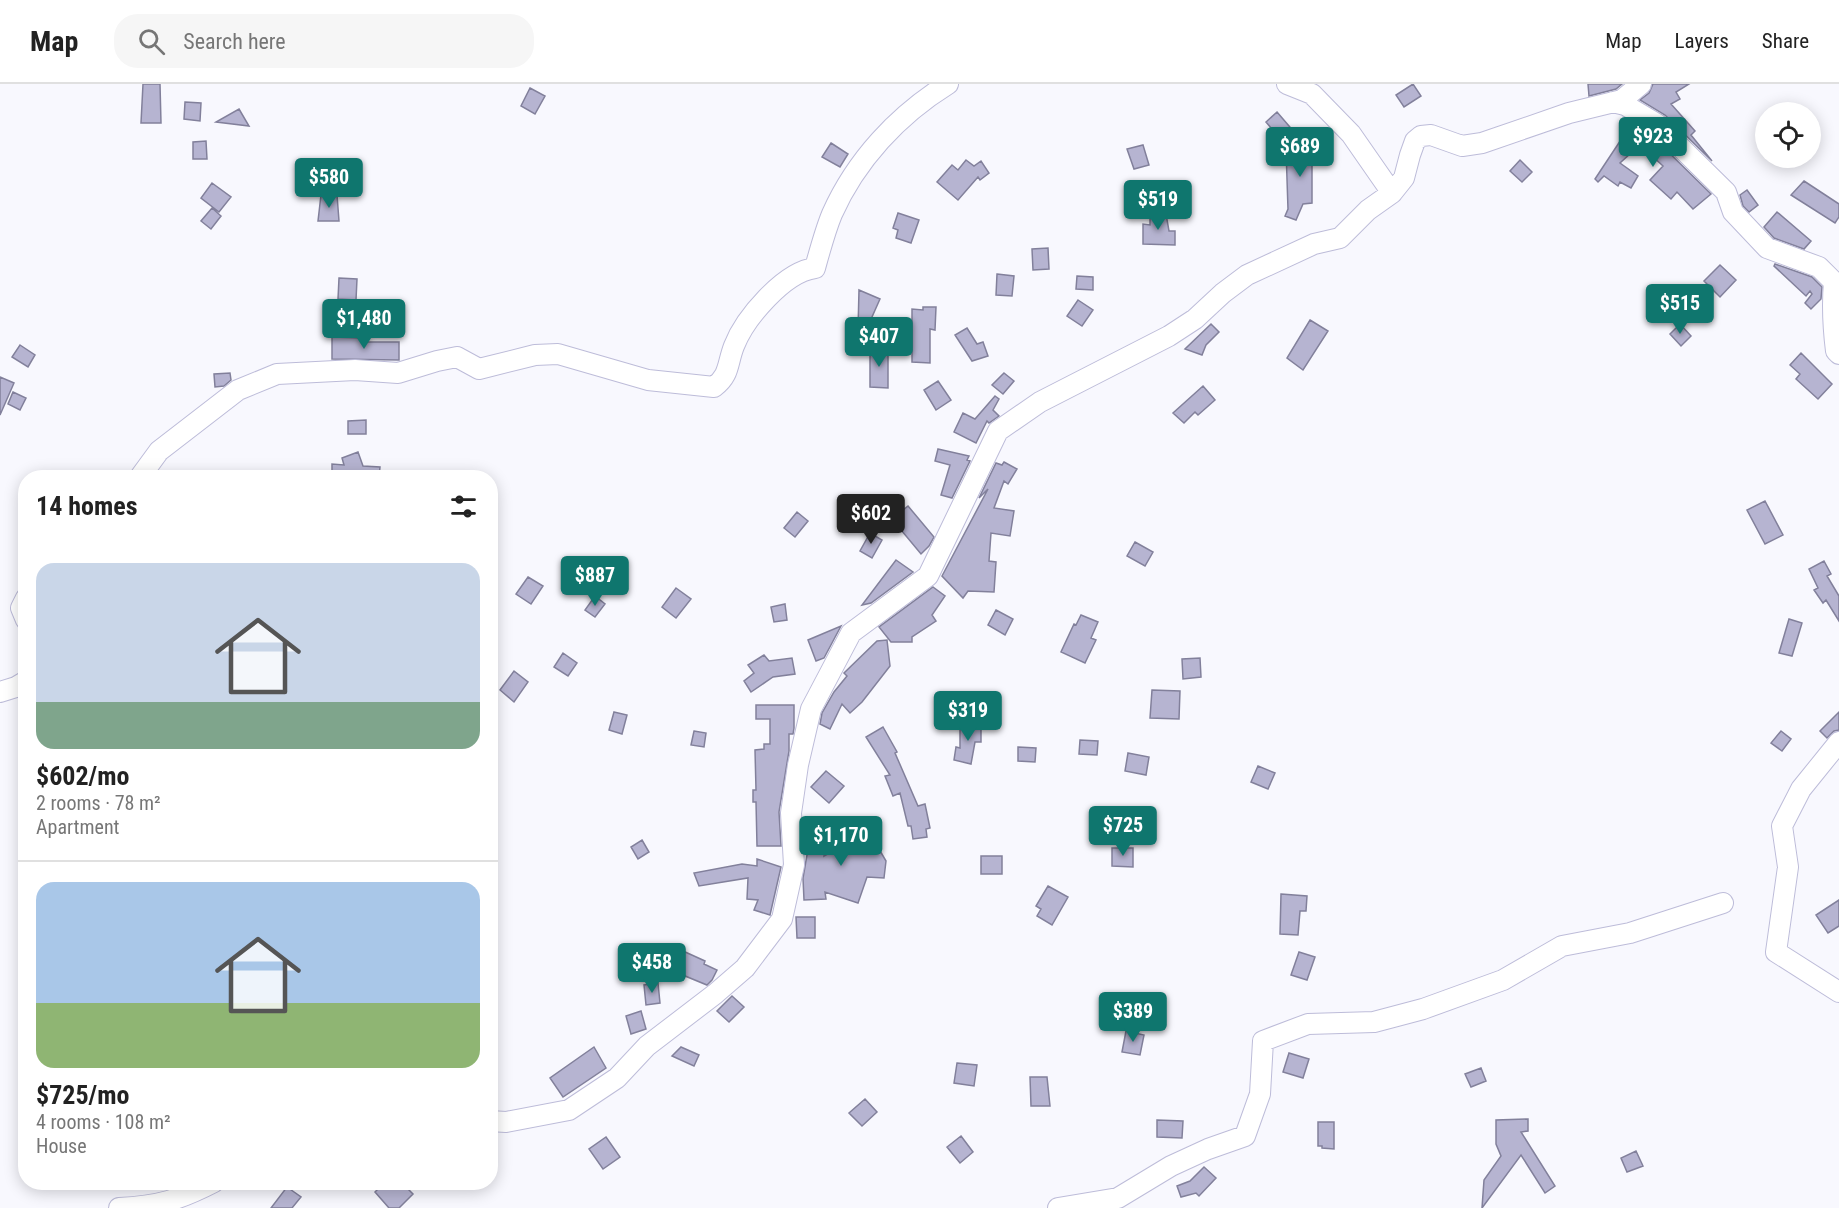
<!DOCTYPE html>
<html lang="en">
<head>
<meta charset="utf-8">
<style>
	body { margin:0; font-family:"Roboto Condensed",sans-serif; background:#f6f6f6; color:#222; height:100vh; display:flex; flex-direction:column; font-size:22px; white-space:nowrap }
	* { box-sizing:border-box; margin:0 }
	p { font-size:20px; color:#767676 }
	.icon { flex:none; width:33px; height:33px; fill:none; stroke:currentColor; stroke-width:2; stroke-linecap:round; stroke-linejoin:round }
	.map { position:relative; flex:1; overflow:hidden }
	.panel { position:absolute; left:18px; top:386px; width:480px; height:720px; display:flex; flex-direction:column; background:#fff; border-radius:24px; box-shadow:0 3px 15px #0003 }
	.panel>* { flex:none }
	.fabs { position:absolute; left:1755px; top:18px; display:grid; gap:12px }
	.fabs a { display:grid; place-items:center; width:66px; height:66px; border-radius:50%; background:#fff; box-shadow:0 3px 15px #0003; font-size:30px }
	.price { position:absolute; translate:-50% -51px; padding:0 14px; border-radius:6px; background:#0f766e; color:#fff; font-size:20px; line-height:39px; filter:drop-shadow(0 2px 3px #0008) }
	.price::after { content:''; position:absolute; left:50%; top:36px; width:18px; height:14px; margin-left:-9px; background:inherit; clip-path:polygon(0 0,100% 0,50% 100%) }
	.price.selected { background:#222; color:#fff }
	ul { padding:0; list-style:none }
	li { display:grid; align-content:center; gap:12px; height:318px; padding:0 18px }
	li+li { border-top:2px solid #e0e0e0 }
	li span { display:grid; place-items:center; height:186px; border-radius:18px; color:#555 }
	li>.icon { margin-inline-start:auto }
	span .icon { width:108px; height:108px; fill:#fffc; stroke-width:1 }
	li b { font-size:26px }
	h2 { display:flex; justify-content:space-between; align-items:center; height:72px; padding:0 18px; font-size:26px }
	header { display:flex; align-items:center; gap:36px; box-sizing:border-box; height:84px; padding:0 30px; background:#fff; border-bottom:2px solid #e0e0e0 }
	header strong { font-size:28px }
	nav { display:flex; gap:33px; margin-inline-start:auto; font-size:21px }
	.search { width:420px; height:54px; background:#f6f6f6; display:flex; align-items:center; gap:15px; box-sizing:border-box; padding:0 21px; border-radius:24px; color:#767676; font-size:22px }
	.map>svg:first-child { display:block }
</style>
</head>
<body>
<header>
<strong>Map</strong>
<div class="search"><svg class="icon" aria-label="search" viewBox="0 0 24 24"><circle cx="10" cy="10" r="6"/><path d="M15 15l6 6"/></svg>Search here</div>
<nav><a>Map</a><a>Layers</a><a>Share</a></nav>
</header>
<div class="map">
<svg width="1839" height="1124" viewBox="0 0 1839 1124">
	<rect width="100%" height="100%" fill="#f8f8fe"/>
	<!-- building -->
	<path fill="#b6b4d1" stroke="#82809b" stroke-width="1.5" d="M 143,0 L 160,0 L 161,39 L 141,39 Z
		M 1413,0 L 1421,12 L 1404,23 L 1396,11 Z
		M 1588,0 L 1622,0 L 1616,5 L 1589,12 Z
		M 1653,0 L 1689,0 L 1676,8 L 1680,15 L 1671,20 L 1695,47 L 1691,51 L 1712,77 L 1665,31 L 1640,16 L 1649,9 Z
		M 530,4 L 545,12 L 535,30 L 521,22 Z
		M 185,18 L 201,19 L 200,37 L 184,35 Z
		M 239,25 L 249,42 L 216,38 Z
		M 1277,28 L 1295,49 L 1284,59 L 1266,38 Z
		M 1632,39 L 1650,50 L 1711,110 L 1693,125 L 1677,108 L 1671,115 L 1650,96 L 1663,82 L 1640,61 L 1620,79 L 1638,92 L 1631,104 L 1620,98 L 1618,102 L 1604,92 L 1598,98 L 1595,95 Z
		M 206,57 L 207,75 L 193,75 L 193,58 Z
		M 831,59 L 848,70 L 840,83 L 822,73 Z
		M 1143,61 L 1149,81 L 1134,85 L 1127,65 Z
		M 1321,64 L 1321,77 L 1312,77 L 1312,119 L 1303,120 L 1296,136 L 1285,132 L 1288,125 L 1286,65 Z
		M 966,76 L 974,82 L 981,77 L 989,89 L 980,96 L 978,93 L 958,116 L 937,98 L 952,81 L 958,86 Z
		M 1520,76 L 1532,88 L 1522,98 L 1510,87 Z
		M 1804,97 L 1839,120 L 1839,133 L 1835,139 L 1791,111 Z
		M 212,99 L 231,113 L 219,128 L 201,114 Z
		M 1747,106 L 1758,121 L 1749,128 L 1743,122 L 1740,111 Z
		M 321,111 L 337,111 L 339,137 L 318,137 Z
		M 212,124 L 221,132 L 211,145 L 201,137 Z
		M 1777,128 L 1811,157 L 1804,165 L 1774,154 L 1764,143 Z
		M 898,129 L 919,136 L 911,159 L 896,154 L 898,146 L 893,144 Z
		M 1150,130 L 1166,130 L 1169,147 L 1175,147 L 1175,161 L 1143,160 L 1143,140 L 1150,141 Z
		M 1048,164 L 1049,185 L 1033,186 L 1032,165 Z
		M 1775,180 L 1812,193 L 1822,203 L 1821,215 L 1811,225 L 1805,219 L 1812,210 L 1810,207 L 1806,212 L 1774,182 Z
		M 1720,181 L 1736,196 L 1720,213 L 1704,197 Z
		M 997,190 L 1014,192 L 1012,212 L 996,211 Z
		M 1077,192 L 1093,193 L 1093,206 L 1076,205 Z
		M 339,194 L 357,195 L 356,216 L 338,215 Z
		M 859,206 L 880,215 L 872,233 L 872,246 L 858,245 Z
		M 1078,216 L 1093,226 L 1082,242 L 1067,232 Z
		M 923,223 L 936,223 L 935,246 L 930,245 L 930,279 L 912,278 L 912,225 L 923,226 Z
		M 1310,236 L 1328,247 L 1303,286 L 1287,274 Z
		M 1211,240 L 1219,248 L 1206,261 L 1202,271 L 1185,265 Z
		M 1680,240 L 1691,252 L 1681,262 L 1670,250 Z
		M 967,244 L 977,260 L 983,258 L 988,272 L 972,277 L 955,251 Z
		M 332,253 L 362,254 L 362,258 L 399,258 L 399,276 L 332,275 Z
		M 20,261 L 35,271 L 28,283 L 12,273 Z
		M 870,264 L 888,264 L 888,304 L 870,303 Z
		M 1801,269 L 1832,300 L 1818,315 L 1796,295 L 1800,290 L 1790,281 Z
		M 230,289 L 231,296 L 224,302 L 215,303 L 214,290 Z
		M 1004,289 L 1014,297 L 1003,310 L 992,301 Z
		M 0,293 L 14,299 L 0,331 Z
		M 938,297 L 951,316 L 936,326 L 924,306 Z
		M 1203,302 L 1215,316 L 1198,331 L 1195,328 L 1184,339 L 1173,329 Z
		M 13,308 L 26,314 L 20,326 L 8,320 Z
		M 995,312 L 999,315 L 993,326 L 999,332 L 989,339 L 987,337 L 976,359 L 954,348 L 963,329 L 975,335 Z
		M 366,336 L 366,350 L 348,350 L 348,337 Z
		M 938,365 L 969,372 L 967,376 L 970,377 L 952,414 L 941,411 L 950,381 L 935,377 Z
		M 358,368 L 363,382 L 380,383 L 379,393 L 332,393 L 332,380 L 344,381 L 342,374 Z
		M 1004,378 L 1017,385 L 1008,400 L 1004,397 L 994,424 L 1014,427 L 1010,452 L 991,449 L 989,477 L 996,478 L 994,508 L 968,507 L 963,514 L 942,492 L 988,405 L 979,414 L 996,379 L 1002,381 Z
		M 1765,417 L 1783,451 L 1765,460 L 1747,426 Z
		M 908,422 L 934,453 L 929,462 L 921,470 L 892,435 Z
		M 797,428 L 808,437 L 795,453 L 784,444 Z
		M 870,449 L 882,456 L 872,474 L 860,467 Z
		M 1135,458 L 1153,468 L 1145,482 L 1127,472 Z
		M 896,476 L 913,488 L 871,519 L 862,521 Z
		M 1824,477 L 1831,490 L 1827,492 L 1839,512 L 1839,537 L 1826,516 L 1823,519 L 1814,506 L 1818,504 L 1809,485 Z
		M 528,493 L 543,502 L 531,520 L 516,510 Z
		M 933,503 L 945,512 L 932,531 L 936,537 L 912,553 L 912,558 L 891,558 L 879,543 Z
		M 676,504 L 691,515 L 676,534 L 662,523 Z
		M 595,512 L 605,520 L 595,533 L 585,526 Z
		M 785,520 L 787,536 L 774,538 L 771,523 Z
		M 996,526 L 1013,535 L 1005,551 L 988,541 Z
		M 1081,531 L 1098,538 L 1091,554 L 1096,556 L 1085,579 L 1061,568 L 1074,540 L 1076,541 Z
		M 1789,535 L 1802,539 L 1792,572 L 1779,569 Z
		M 841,542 L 824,574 L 816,577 L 808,556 Z
		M 887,556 L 890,582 L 862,618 L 850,629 L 842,620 L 830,645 L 820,640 L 822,629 L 834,608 L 847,592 L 844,589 L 877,557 Z
		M 563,569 L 577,579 L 568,592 L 554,583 Z
		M 764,571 L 769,577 L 792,574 L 795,590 L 773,593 L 751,608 L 744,597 L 754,589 L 748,581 Z
		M 1200,574 L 1201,593 L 1183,595 L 1182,575 Z
		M 514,587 L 528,598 L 514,618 L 500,606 Z
		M 1152,606 L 1180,607 L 1179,635 L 1150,634 Z
		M 756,621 L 794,621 L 794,644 L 793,650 L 789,650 L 789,667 L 779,728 L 781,762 L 757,762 L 756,718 L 753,718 L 753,706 L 756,706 L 755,666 L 764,665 L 764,660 L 770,660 L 770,635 L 756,635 Z
		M 614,628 L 627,631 L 622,650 L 609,646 Z
		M 1839,628 L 1839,646 L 1834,647 L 1827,654 L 1820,647 Z
		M 960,640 L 981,640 L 981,658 L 975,658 L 971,680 L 954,676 L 956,663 L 960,664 Z
		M 883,643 L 897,668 L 895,669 L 918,722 L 925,720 L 930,744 L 926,745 L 927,753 L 913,755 L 911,742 L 908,742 L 900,709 L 893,712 L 885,692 L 890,691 L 866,653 Z
		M 694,647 L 706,649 L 704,663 L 691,661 Z
		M 1781,647 L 1791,655 L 1782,667 L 1771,659 Z
		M 1080,656 L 1098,657 L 1097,671 L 1079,670 Z
		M 1018,663 L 1036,664 L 1035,678 L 1018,677 Z
		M 1128,669 L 1149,673 L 1146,691 L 1125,687 Z
		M 1258,682 L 1275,689 L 1268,705 L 1251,698 Z
		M 826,687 L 844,702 L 829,719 L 811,703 Z
		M 812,742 L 828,745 L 824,772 L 862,751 L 872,753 L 886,777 L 884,794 L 867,793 L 858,819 L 825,808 L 826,815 L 804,816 L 803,794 Z
		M 642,756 L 649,768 L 638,775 L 631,763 Z
		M 1112,764 L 1133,764 L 1133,783 L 1112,782 Z
		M 981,772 L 1002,772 L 1002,790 L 981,790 Z
		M 757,775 L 781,783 L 770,831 L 754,826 L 758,816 L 747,815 L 748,794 L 699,802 L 694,789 L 742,780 L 757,782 Z
		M 1048,802 L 1068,813 L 1052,841 L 1037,832 L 1041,825 L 1036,822 Z
		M 1281,810 L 1307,812 L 1306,827 L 1300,827 L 1298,851 L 1280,850 Z
		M 1839,816 L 1839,842 L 1828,849 L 1816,831 Z
		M 796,833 L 815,833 L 815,854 L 797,854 Z
		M 683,867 L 705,877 L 704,880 L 717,886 L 712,896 L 707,901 L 673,887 Z
		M 1299,868 L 1315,873 L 1307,896 L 1291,891 Z
		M 658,899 L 660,919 L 646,921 L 644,901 Z
		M 732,912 L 744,923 L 729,938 L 717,927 Z
		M 641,927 L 646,945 L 631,950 L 626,932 Z
		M 1126,947 L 1144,951 L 1140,971 L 1122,968 Z
		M 594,963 L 606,984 L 563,1013 L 550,994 Z
		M 681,963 L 699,971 L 694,982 L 672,972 Z
		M 1289,969 L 1309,975 L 1303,994 L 1283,988 Z
		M 957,979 L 977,981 L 974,1002 L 954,999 Z
		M 1481,984 L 1486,997 L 1471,1003 L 1465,990 Z
		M 1030,993 L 1047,993 L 1050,1022 L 1031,1022 Z
		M 865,1015 L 877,1028 L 862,1042 L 849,1029 Z
		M 1528,1035 L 1528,1047 L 1521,1048 L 1555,1102 L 1545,1109 L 1521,1071 L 1482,1124 L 1484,1096 L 1501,1072 L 1496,1060 L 1496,1036 Z
		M 1157,1036 L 1183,1037 L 1182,1054 L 1157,1053 Z
		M 1318,1038 L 1334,1038 L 1334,1065 L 1322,1064 L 1322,1062 L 1318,1062 Z
		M 961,1052 L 973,1068 L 960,1079 L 947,1063 Z
		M 606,1053 L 620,1073 L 603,1085 L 589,1065 Z
		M 1636,1067 L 1643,1082 L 1627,1088 L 1621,1074 Z
		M 1204,1083 L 1216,1094 L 1199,1112 L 1196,1109 L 1181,1113 L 1177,1102 L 1190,1097 Z
		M 385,1098 L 401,1098 L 413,1110 L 399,1124 L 389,1124 L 375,1108 Z
		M 287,1103 L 301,1113 L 292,1124 L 271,1124 Z"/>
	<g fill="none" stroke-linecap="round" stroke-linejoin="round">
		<defs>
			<path id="minor" d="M 1287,0 L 1312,10 L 1351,50 L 1392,109
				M 1613,18 L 1625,21 L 1657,40 L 1726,108 L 1733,128 L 1767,164 L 1819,183 L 1834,198 C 1832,221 1833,243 1836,267 L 1839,270
				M 140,393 L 159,367 L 238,306 L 277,290 L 355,286 L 398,289 L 437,277 L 457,273 L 479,285 L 535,271 L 558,270 L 648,296 L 714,303 C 730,291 727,280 734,262 C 745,234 784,188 815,184 C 820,166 825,147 832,130 C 856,76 898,31 948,0
				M 26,514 L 21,524 L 26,536
				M 0,608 L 16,603 L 26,597
				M 1839,658 L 1801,705 L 1782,742 L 1788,783 L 1776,868 L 1839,908
				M 490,1037 L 506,1038 L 569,1026 L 617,994 L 647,962 L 715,910 L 745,884 L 782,835 L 794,781 L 791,729 L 798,681 L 811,625 L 851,549 L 928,492 L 998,347 L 1040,318 L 1169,252 L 1195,235 L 1223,209 L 1247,191 L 1314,160 L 1340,154 L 1368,126 L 1392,109 L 1404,94 L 1410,71 L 1415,57 L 1421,52 L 1431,51 L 1462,62 L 1482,59 L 1569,29 L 1622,16 L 1641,0
				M 119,1124 C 159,1122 179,1116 214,1098
				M 1058,1124 L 1118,1114 L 1171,1082 L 1208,1065 L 1245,1052 L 1260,1010 L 1263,957 L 1308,940 L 1374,938 L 1423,925 L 1503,896 L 1562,862 L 1630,849 L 1723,819"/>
		</defs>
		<!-- minor casing -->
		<use href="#minor" stroke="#bdbcd9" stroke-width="22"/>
		<!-- minor -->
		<use href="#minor" stroke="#fff" stroke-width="20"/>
	</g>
</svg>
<div class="fabs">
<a><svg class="icon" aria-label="locate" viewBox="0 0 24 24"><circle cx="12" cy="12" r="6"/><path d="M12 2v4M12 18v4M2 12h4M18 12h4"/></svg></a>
</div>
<b class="price" style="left:1653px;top:84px">$923</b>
<b class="price" style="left:1300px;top:94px">$689</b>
<b class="price" style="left:329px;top:125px">$580</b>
<b class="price" style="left:1158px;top:147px">$519</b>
<b class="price" style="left:1680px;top:251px">$515</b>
<b class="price" style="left:364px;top:266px">$1,480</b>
<b class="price" style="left:879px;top:284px">$407</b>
<b class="price selected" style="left:871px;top:461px">$602</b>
<b class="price" style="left:595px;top:523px">$887</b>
<b class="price" style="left:968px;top:658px">$319</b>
<b class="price" style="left:1123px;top:773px">$725</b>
<b class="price" style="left:841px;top:783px">$1,170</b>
<b class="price" style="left:652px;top:910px">$458</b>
<b class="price" style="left:1133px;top:959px">$389</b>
<section class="panel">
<h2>14 homes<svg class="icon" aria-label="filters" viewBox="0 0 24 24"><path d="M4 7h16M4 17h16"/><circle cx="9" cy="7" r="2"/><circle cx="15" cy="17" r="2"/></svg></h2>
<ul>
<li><span style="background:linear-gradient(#c9d6e8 75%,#7fa58c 0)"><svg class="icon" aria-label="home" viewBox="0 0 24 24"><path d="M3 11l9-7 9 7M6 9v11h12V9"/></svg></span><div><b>$602/mo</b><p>2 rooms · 78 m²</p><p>Apartment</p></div></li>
<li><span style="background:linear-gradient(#a9c7e8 65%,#8fb573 0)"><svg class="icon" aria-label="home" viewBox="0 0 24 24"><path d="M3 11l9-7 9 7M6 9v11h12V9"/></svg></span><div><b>$725/mo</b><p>4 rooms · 108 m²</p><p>House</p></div></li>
</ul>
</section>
</div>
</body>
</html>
